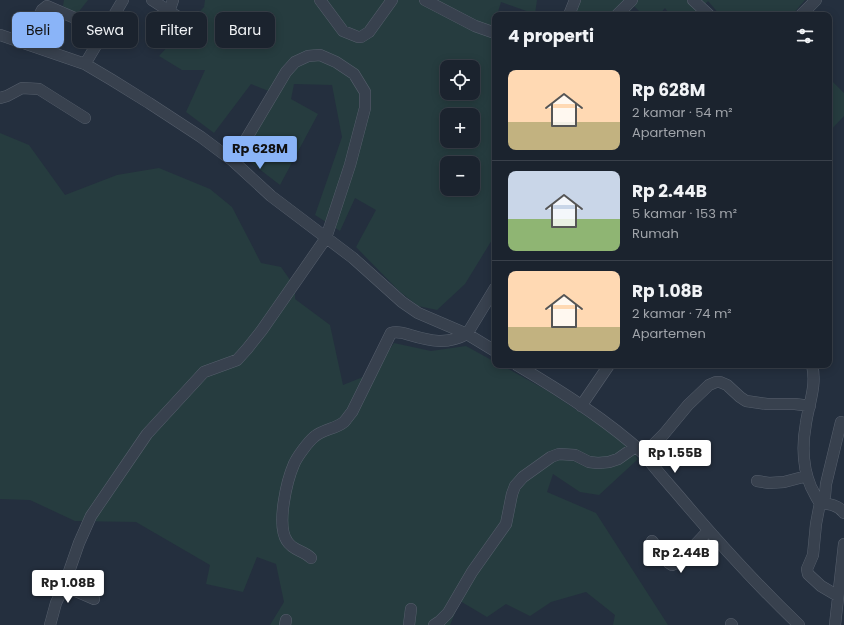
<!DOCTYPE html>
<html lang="id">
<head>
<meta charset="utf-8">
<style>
	body { margin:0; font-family:Poppins,sans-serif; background:#242b36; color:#f1f3f6; height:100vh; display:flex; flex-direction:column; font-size:15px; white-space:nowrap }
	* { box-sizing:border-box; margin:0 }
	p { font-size:13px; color:#a0a4aa }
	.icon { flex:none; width:22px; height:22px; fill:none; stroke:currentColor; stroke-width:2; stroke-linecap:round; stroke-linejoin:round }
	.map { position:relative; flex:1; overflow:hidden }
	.sheet { position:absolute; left:492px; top:12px; width:340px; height:356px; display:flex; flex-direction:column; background:#1b232e; border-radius:8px; box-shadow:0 2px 10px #0003,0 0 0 1px #39404a }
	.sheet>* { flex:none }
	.top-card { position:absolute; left:12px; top:12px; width:380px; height:36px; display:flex; gap:8px }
	.buttons { position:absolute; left:440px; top:60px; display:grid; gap:8px }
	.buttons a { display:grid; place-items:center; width:40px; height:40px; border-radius:8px; background:#1b232e; box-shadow:0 2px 10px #0003,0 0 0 1px #39404a; font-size:20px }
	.price { position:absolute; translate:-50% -34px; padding:0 9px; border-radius:4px; background:#fff; color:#222; font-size:13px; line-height:26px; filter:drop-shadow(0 1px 2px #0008) }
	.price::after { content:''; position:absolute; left:50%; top:24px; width:12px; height:9px; margin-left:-6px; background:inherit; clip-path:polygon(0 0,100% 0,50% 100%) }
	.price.on { background:#8ab4f8; color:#111 }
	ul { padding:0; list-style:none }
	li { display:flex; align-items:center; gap:12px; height:100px; padding:0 16px }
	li+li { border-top:1px solid #39404a }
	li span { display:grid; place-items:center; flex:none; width:112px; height:80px; border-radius:8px; color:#555 }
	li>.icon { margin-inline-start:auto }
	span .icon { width:48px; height:48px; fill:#fffc; stroke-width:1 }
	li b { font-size:17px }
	h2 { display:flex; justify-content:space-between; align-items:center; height:48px; padding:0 16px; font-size:17px }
	.chip { padding:0 14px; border-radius:8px; background:#1b232e; box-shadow:0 2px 10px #0003,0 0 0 1px #39404a; font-size:14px; line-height:36px }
	.chip.on { background:#8ab4f8; color:#111 }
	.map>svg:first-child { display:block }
</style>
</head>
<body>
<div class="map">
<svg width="844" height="625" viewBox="0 0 844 625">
	<rect width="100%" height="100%" fill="#242f3e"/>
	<!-- green -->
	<path fill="#263c3f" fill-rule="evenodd" d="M 64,0 L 88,0 L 77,14 L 63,6 Z
		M 205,0 L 537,0 L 535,14 L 501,2 L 497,15 L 495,15 L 495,22 L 490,38 L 495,40 L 495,235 L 465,284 L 437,310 L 418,306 L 399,291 L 356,247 L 376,210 L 355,198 L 340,231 L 315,215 L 342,137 L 332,85 L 294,84 L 291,99 L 318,114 L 280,185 L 241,155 L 276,94 L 251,84 L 214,133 L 186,112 L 205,70 L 182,70 L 159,56 L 204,7 ZM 447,67 L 473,67 L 473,93 L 447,93 ZM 447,115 L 473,115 L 473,141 L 447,141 ZM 447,163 L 473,163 L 473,189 L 447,189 Z
		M 577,0 L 805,0 L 792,15 L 720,15 L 708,1 L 695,15 L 670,15 L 665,8 L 659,15 L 643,15 L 634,6 L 627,15 L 572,15 Z
		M 829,78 L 844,93 L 844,116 L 829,132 Z
		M 0,133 L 29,145 L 65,195 L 117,175 L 159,168 L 210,189 L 232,207 L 261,263 L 281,267 L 295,287 L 295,299 L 330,325 L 343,385 L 373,373 L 394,343 L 431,351 L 466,346 L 495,362 L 495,365 L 501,365 L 548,391 L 628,444 L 638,459 L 599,495 L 580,492 L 553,474 L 547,492 L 596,513 L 668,625 L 613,625 L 615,615 L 586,592 L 551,602 L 530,616 L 506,604 L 487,617 L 460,601 L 450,625 L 270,625 L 284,602 L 276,564 L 257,557 L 243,592 L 206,584 L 210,565 L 136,522 L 75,521 L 30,500 L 0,499 Z"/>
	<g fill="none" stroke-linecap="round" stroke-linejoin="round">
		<defs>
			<path id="minor" d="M 152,0 L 192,26
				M 320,0 L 343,31 L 358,37 L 361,37 L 369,32 L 392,0
				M 425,0 L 475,26 L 495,33
				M 693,0 L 709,15
				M 169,12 L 173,0
				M 569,15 L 575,0
				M 617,15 L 632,0
				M 801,15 L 816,0
				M 0,35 L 85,64 L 112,80 L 149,103 L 201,137 L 233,161 L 271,196 L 353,258 L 402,302 L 418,313 L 467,334 L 495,351
				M 25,42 L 42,10 L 47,6 L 105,31
				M 85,64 L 123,0
				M 0,98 L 7,96 L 22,88 L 39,89 L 85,118
				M 517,365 C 561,391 607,420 644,454 C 655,469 667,482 679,496 C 717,541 756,584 799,625
				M 812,365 C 817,385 809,403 806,423 C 802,445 802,466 811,487 C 814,492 816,498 820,503 L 816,524 L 813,555 L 807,569 L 808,574 L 821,586 L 838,596
				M 581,406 L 609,365
				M 841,422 L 826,484 L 825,496 L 820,503 C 829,504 839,505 844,513
				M 644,454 L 664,434 L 688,405 L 709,385 L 716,382 L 720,382 L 727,385 L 740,397 L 746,401 L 767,404 L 795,404 L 810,406
				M 757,481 L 769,483 L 784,482 L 807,476
				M 652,541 L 669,563 L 672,565 L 679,562 L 708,531
				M 311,558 C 303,550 293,551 287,541 C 276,525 287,480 294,464 C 297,457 308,442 314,437 C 323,429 336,429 344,422 C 347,419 349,415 352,412 L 391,333 C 397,331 404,333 410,335 C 430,341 447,345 467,334 L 495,288
				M 64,586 L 79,543 L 91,516 L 147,434 L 204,372 L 237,360 L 247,349 L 262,330 L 326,238 L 350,165 L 365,108 L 365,92 L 354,74 L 336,62 L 320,55 L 308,56 L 295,62 L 286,72 L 233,161
				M 731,624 L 732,625
				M 50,625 L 56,603 L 64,586 L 94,599
				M 285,625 L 286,620
				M 409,625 L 411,609
				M 434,625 L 440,621 L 448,613 L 472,572 L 506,524 L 512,494 L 515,486 L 523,477 L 551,457 L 559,454 L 575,455 L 589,462 L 598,463 L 609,462 L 618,459 L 635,447
				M 835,625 L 844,544"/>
		</defs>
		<!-- minor casing -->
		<use href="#minor" stroke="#565f6c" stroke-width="12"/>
		<!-- minor -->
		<use href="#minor" stroke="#38414e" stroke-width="11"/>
	</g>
</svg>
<div class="buttons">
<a><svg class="icon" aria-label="locate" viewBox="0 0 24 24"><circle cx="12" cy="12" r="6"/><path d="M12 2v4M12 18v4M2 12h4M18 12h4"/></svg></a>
<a>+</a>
<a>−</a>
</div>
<b class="price on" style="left:260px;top:170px">Rp 628M</b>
<b class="price" style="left:675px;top:474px">Rp 1.55B</b>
<b class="price" style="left:681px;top:574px">Rp 2.44B</b>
<b class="price" style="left:68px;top:604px">Rp 1.08B</b>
<div class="top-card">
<a class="chip on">Beli</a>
<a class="chip">Sewa</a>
<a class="chip">Filter</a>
<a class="chip">Baru</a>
</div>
<section class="sheet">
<h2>4 properti<svg class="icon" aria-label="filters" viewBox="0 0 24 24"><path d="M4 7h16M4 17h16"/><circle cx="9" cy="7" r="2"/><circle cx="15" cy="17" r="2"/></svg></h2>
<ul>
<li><span style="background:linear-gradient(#ffd9b3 65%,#c2b280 0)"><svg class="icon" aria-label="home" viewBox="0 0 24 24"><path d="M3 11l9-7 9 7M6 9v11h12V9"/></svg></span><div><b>Rp 628M</b><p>2 kamar · 54 m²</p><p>Apartemen</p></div></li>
<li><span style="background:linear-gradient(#c9d6e8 60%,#8fb573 0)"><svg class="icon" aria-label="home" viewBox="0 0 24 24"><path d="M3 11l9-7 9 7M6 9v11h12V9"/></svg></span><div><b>Rp 2.44B</b><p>5 kamar · 153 m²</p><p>Rumah</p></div></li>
<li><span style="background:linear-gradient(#ffd9b3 70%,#c2b280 0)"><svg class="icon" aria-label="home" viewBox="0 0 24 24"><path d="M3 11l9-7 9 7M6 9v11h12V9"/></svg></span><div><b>Rp 1.08B</b><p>2 kamar · 74 m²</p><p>Apartemen</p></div></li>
</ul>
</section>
</div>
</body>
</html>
